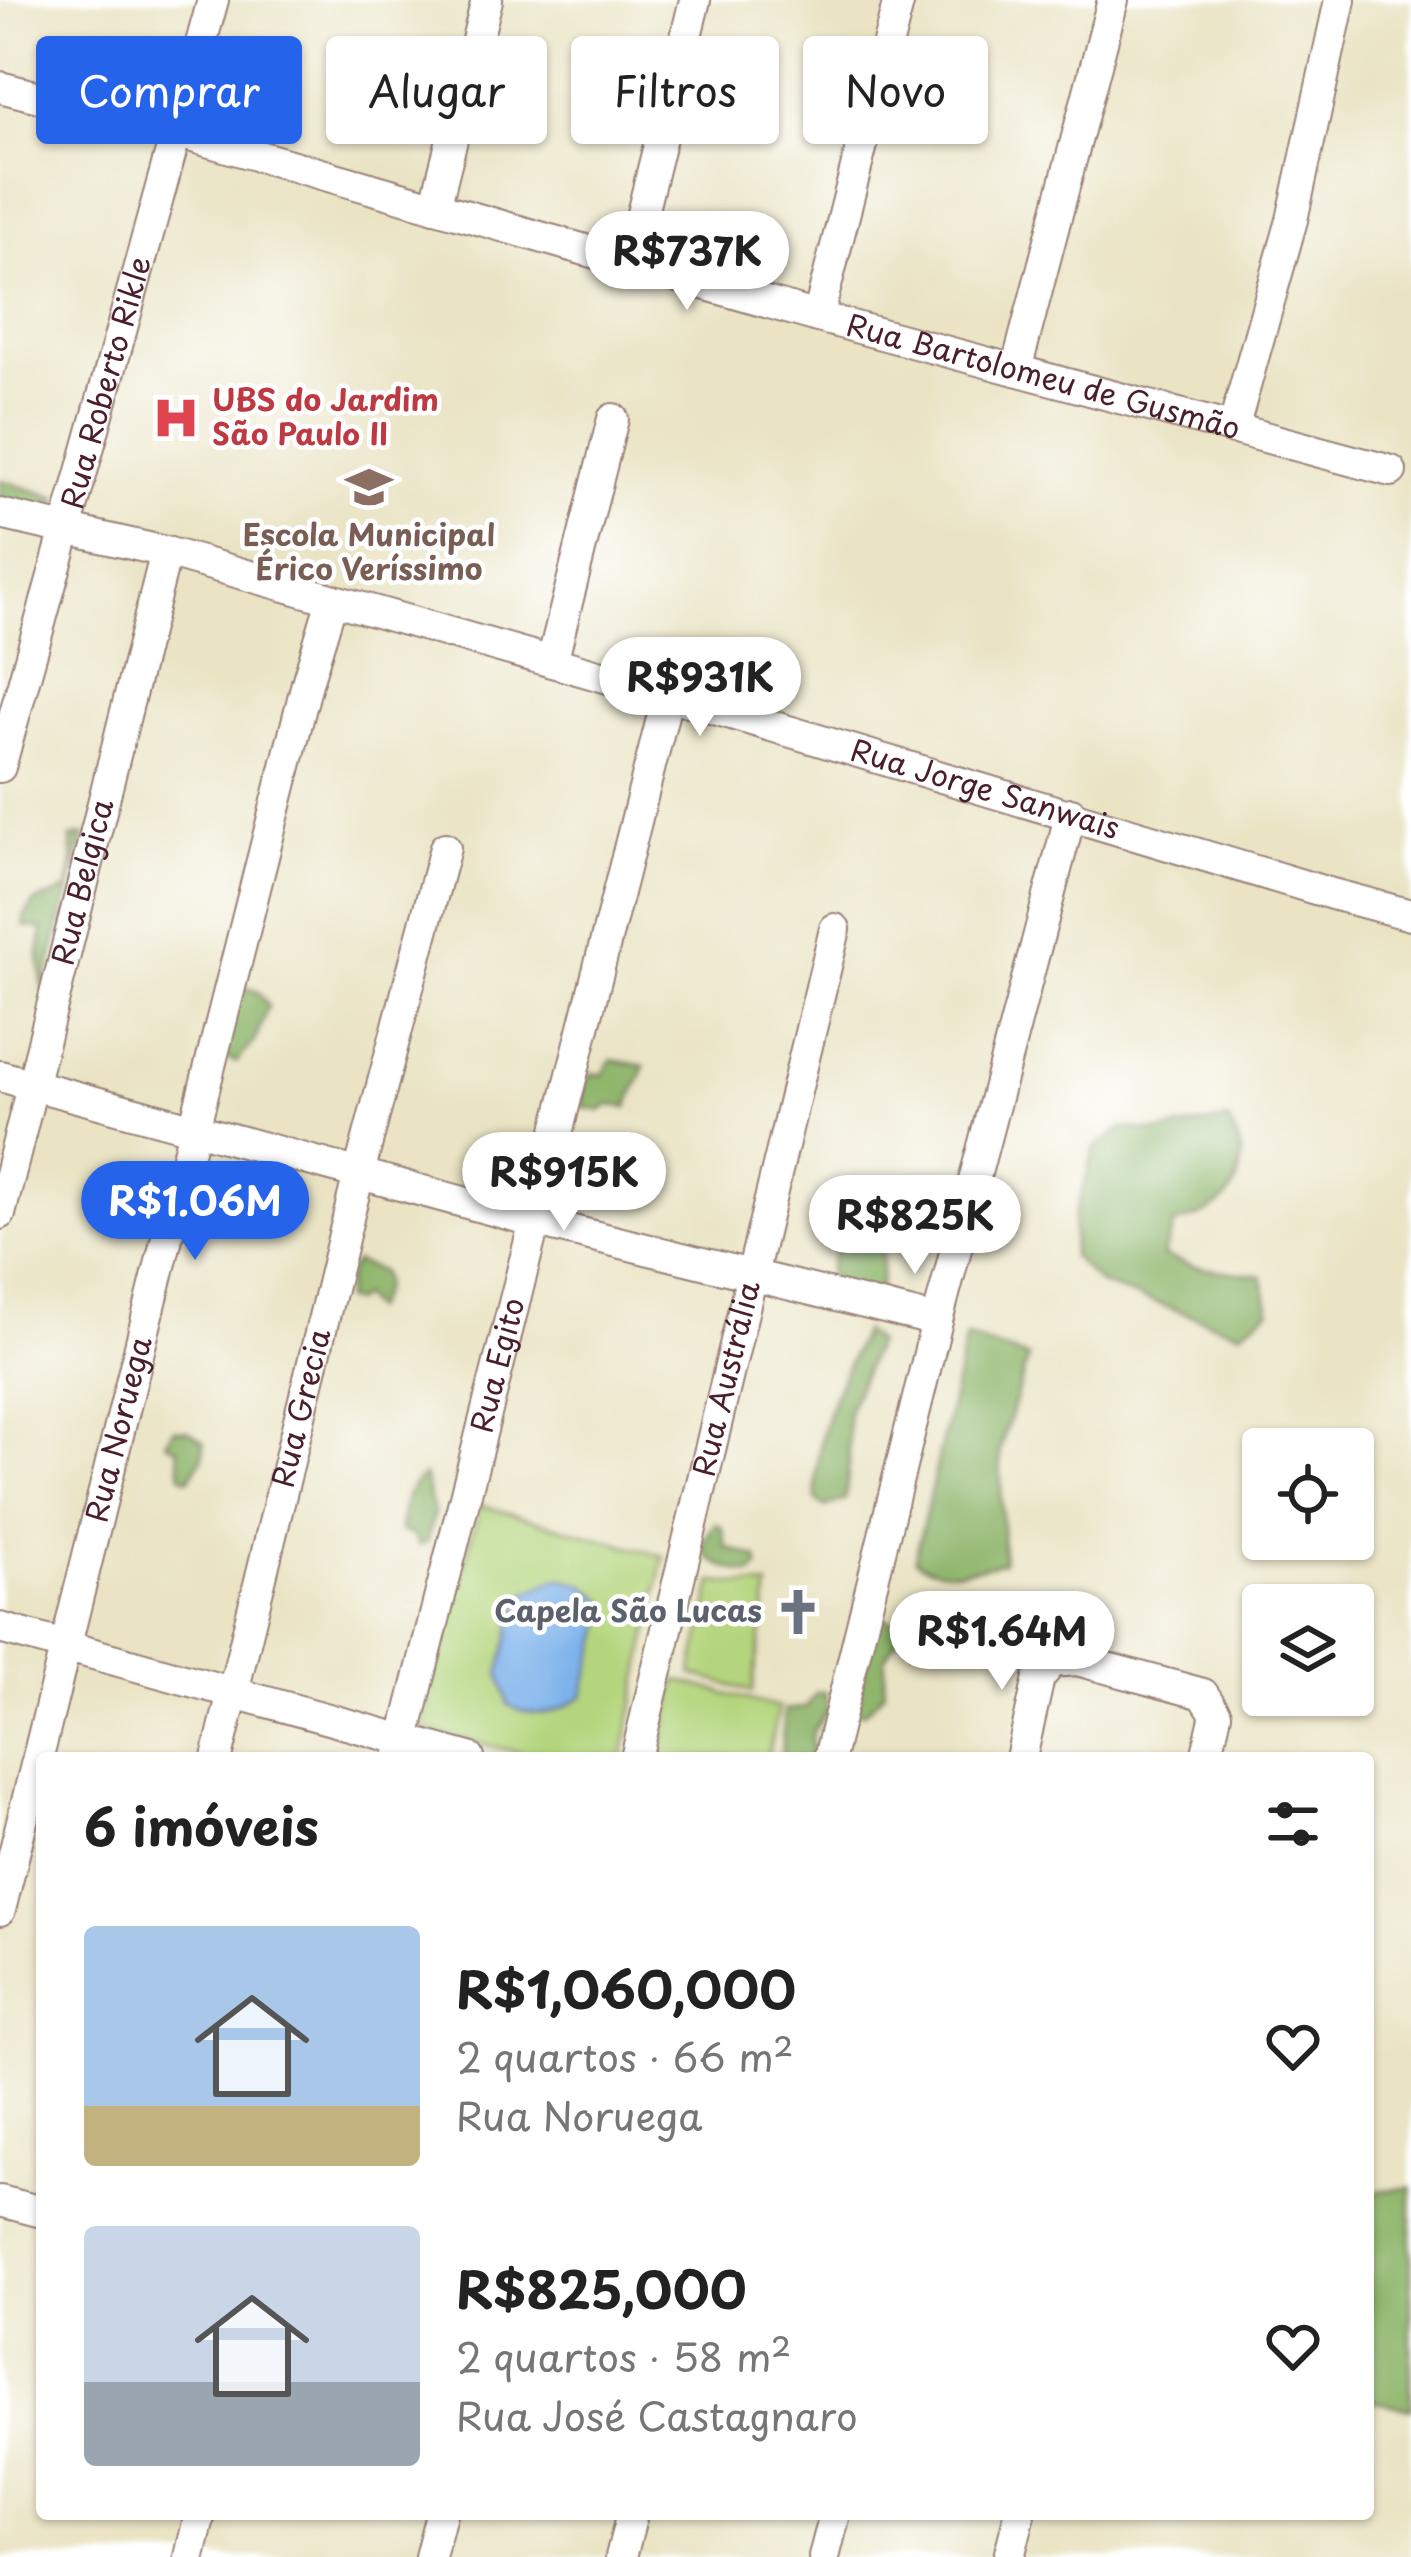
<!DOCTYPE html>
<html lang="pt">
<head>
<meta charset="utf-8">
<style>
	body { margin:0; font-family:"Playpen Sans",sans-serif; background:#f2f2f2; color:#222; height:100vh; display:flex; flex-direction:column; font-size:45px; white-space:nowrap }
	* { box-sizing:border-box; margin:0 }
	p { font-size:39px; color:#767676 }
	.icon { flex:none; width:66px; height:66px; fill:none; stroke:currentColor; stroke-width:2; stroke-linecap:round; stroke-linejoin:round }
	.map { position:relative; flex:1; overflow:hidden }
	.details { position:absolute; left:36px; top:1752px; width:1338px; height:768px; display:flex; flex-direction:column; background:#fff; border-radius:12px; box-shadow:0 3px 9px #0004 }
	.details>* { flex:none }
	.top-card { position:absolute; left:36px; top:36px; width:1341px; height:108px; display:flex; gap:24px }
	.fabs { position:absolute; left:1242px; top:1428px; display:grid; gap:24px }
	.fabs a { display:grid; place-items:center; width:132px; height:132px; border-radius:12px; background:#fff; box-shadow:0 3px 9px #0004; font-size:60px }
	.price { position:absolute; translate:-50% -102px; padding:0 27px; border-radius:42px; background:#fff; color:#222; font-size:39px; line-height:78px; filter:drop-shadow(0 3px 6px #0008) }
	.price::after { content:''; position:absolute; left:50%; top:72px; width:36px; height:27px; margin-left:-18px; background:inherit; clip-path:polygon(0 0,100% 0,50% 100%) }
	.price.current { background:#2563eb; color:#fff }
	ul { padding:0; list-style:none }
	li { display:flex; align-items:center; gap:36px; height:300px; padding:0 48px }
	li span { display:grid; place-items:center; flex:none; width:336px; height:240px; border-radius:12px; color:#555 }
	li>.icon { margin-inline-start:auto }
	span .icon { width:144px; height:144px; fill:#fffc; stroke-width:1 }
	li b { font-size:51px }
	h2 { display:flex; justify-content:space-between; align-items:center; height:144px; padding:0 48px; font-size:51px }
	.pill { padding:0 42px; border-radius:12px; background:#fff; box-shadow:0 3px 9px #0004; font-size:42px; line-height:108px }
	.pill.current { background:#2563eb; color:#fff }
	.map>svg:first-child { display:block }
</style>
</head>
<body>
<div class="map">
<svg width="1411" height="2557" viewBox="0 0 1411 2557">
	<rect width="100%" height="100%" fill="#fff"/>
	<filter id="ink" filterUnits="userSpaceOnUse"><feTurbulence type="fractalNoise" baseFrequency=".00833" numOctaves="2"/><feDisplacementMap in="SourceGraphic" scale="24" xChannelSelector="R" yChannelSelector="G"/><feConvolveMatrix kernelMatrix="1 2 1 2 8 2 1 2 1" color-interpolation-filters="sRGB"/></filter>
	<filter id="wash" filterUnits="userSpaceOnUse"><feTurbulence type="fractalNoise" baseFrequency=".004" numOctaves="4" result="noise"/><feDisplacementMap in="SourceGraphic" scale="48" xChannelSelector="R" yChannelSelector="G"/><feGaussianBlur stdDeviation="2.7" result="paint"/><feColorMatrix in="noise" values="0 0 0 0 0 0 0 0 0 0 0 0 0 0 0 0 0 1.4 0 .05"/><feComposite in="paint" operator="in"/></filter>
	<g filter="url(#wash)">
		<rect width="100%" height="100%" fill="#eae4c5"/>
		<!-- green -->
		<path fill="#b4d57d" stroke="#7f7a54" stroke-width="3" d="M 480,1505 L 664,1556 L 623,1758 L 542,1758 L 421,1729 Z
			M 713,1582 L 769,1587 L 752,1692 L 692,1674 Z
			M 677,1680 L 779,1708 L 767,1758 L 659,1758 Z"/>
		<!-- forest -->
		<path fill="#8fb66c" stroke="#6c6a4c" stroke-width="3" d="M 0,480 L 59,498 L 45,509 L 0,501 Z
			M 84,835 L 43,991 L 39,954 L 43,929 L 24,926 L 24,917 L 35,902 L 68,890 L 73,864 L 71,838 Z
			M 241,986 L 258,992 L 268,1006 L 255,1040 L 237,1062 L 229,1060 L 223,1052 Z
			M 612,1060 L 645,1066 L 628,1107 L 609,1105 L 601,1111 L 582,1107 L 582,1088 L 592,1073 L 602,1075 Z
			M 1228,1120 C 1232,1130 1241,1144 1241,1155 C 1242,1198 1211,1215 1175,1224 L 1163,1256 L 1194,1267 L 1262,1276 L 1270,1310 L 1240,1332 L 1100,1284 L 1072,1256 L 1074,1218 L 1095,1148 L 1123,1128 L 1158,1132 Z
			M 866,1194 C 881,1218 887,1268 877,1296 L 839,1291 C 837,1289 830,1277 829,1274 C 827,1261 858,1210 866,1194 Z
			M 355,1262 L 380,1271 C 388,1286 379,1296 372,1310 L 361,1297 L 353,1302 L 344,1300 L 348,1273 Z
			M 863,1331 L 876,1343 L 848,1411 L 849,1465 L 845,1500 L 826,1507 L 816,1500 C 814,1431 835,1392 863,1331 Z
			M 966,1337 L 1028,1358 L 1000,1449 L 1003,1562 C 975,1569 937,1580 915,1559 Z
			M 173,1429 L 189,1431 L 204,1442 L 203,1456 L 189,1479 L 181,1475 L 178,1448 L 166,1443 Z
			M 424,1476 L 434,1514 L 427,1542 L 418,1545 L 415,1537 L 400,1530 C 402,1510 405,1487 424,1476 Z
			M 716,1524 L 723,1529 L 726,1547 L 758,1558 L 759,1567 L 752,1574 C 725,1569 683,1558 716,1524 Z
			M 877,1613 L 900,1627 L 901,1635 L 885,1658 L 884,1692 L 864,1713 L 854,1712 Z
			M 825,1692 L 828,1710 L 812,1733 L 811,1758 L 781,1758 L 785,1710 L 806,1708 L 816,1693 Z
			M 1411,2187 L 1411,2409 L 1368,2400 L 1368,2193 Z"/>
		<!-- water -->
		<path fill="#7db2eb" stroke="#64688b" stroke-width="3" d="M 559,1578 L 584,1584 L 605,1601 C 607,1629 589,1667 583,1696 C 556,1714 538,1720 508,1705 L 500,1674 L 512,1623 L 524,1594 Z"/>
	</g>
	<g filter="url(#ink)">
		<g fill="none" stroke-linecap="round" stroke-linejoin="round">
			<defs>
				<g id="minor">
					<path id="s1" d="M 0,87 L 179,133 L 818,317 L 1391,471"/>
					<path d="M 435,207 L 487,0"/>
					<path d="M 630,262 L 695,0"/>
					<path d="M 818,317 L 899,0"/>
					<path d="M 1016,370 L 1113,0"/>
					<path d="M 1233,429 L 1292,220 L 1340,0"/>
					<path id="s2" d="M 0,514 L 166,552 L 668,695 L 1332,894 L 1411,915"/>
					<path d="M 552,662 L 613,419"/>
					<path id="s3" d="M 0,767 L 213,0"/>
					<path d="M 0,1076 L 533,1221 L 937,1321"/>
					<path id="s4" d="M 0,1214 L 166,552"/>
					<path d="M 0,1628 L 469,1758"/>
					<path id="s5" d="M 217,1758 L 359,1173 L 445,848"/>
					<path id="s6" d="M 399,1758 L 668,695"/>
					<path id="s7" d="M 636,1758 L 835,929"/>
					<path d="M 829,1758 L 937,1321 L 1071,813"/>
					<path d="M 1021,1758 L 1039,1678 L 1052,1662 L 1077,1660 L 1203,1694 L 1216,1714 L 1206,1758"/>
					<path id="s8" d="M 0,1910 L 194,1129 L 307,683 L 332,600"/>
					<path d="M 0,2201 L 42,2212"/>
					<path d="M 190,2557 L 200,2514"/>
					<path d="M 430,2557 L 441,2514"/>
					<path d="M 621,2557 L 632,2514"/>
					<path d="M 824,2557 L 835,2514"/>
					<path d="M 1009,2557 L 1020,2514"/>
				</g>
			</defs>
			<!-- minor casing -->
			<use href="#minor" stroke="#9a8278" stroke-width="34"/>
			<!-- minor -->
			<use href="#minor" stroke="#fff" stroke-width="30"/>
		</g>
	</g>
	<!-- icons -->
	<defs>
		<symbol id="hospital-bare" viewBox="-9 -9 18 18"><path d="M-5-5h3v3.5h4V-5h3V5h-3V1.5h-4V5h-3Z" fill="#e0444e" stroke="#fff" stroke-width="2.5" paint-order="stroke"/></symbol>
		<symbol id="school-bare" viewBox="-9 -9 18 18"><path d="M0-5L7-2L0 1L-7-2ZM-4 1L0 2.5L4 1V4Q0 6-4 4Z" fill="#8d6e63" stroke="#fff" stroke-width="2.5" paint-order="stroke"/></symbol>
		<symbol id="church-bare" viewBox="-9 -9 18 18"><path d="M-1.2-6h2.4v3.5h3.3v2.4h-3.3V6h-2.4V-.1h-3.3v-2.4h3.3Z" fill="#6b7280" stroke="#fff" stroke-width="2.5" paint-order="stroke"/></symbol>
	</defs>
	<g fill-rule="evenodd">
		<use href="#hospital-bare" x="143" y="385" width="66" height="66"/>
		<use href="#school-bare" x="336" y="454" width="66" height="66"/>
		<use href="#church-bare" x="765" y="1579" width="66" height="66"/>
	</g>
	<g text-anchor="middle" stroke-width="9" stroke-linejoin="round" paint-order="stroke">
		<!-- street labels -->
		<g font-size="30" fill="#4a1f2b" stroke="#fff">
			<text dy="10" stroke="none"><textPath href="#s1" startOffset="1083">Rua Bartolomeu de Gusmão</textPath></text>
			<text dy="10" stroke="none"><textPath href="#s3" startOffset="399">Rua Roberto Rikle</textPath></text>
			<text dy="10" stroke="none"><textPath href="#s2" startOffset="1023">Rua Jorge Sanwais</textPath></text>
			<text dy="10" stroke="none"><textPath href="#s4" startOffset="342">Rua Belgica</textPath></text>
			<text dy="10" stroke="none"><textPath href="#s6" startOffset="405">Rua Egito</textPath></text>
			<text dy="10" stroke="none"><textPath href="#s7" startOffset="390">Rua Austrália</textPath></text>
			<text dy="10" stroke="none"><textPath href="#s5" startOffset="360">Rua Grecia</textPath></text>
			<text dy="10" stroke="none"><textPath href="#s8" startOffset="495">Rua Noruega</textPath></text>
		</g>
		<!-- health labels -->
		<g font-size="30" font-weight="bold" fill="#be3a42" stroke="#fff" text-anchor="start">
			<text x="212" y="411">UBS do Jardim<tspan x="212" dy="34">São Paulo II</tspan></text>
		</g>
		<!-- education labels -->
		<g font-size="30" font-weight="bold" fill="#785e54" stroke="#fff">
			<text x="369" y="546">Escola Municipal<tspan x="369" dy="34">Érico Veríssimo</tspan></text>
		</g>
		<!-- worship labels -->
		<g font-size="30" font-weight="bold" fill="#5b616d" stroke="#fff" text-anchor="end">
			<text x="762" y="1622">Capela São Lucas</text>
		</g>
	</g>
</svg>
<div class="fabs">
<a><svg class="icon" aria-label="locate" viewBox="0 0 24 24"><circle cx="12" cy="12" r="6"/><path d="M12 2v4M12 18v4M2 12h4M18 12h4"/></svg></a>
<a><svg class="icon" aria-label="layers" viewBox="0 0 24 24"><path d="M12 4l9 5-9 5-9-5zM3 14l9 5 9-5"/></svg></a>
</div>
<b class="price" style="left:687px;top:313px">R$737K</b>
<b class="price" style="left:700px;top:739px">R$931K</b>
<b class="price" style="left:564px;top:1234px">R$915K</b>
<b class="price current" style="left:195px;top:1263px">R$1.06M</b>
<b class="price" style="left:915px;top:1277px">R$825K</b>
<b class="price" style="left:1002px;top:1693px">R$1.64M</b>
<div class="top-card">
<a class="pill current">Comprar</a>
<a class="pill">Alugar</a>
<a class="pill">Filtros</a>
<a class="pill">Novo</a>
</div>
<section class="details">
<h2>6 imóveis<svg class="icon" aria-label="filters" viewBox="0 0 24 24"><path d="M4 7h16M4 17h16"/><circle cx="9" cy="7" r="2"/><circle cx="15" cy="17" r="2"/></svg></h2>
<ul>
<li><span style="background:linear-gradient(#a9c7e8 75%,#c2b280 0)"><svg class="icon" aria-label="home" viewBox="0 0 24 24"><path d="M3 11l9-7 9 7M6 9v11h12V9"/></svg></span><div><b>R$1,060,000</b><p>2 quartos · 66 m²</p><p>Rua Noruega</p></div><svg class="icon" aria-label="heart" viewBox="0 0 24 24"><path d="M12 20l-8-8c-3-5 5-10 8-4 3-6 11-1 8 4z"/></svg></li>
<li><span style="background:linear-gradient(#c9d6e8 65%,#9aa5b1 0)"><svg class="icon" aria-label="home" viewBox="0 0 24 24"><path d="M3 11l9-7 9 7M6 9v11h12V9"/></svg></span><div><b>R$825,000</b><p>2 quartos · 58 m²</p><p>Rua José Castagnaro</p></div><svg class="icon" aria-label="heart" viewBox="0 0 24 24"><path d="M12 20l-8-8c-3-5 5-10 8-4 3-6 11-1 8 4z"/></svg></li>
</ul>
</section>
</div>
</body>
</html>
